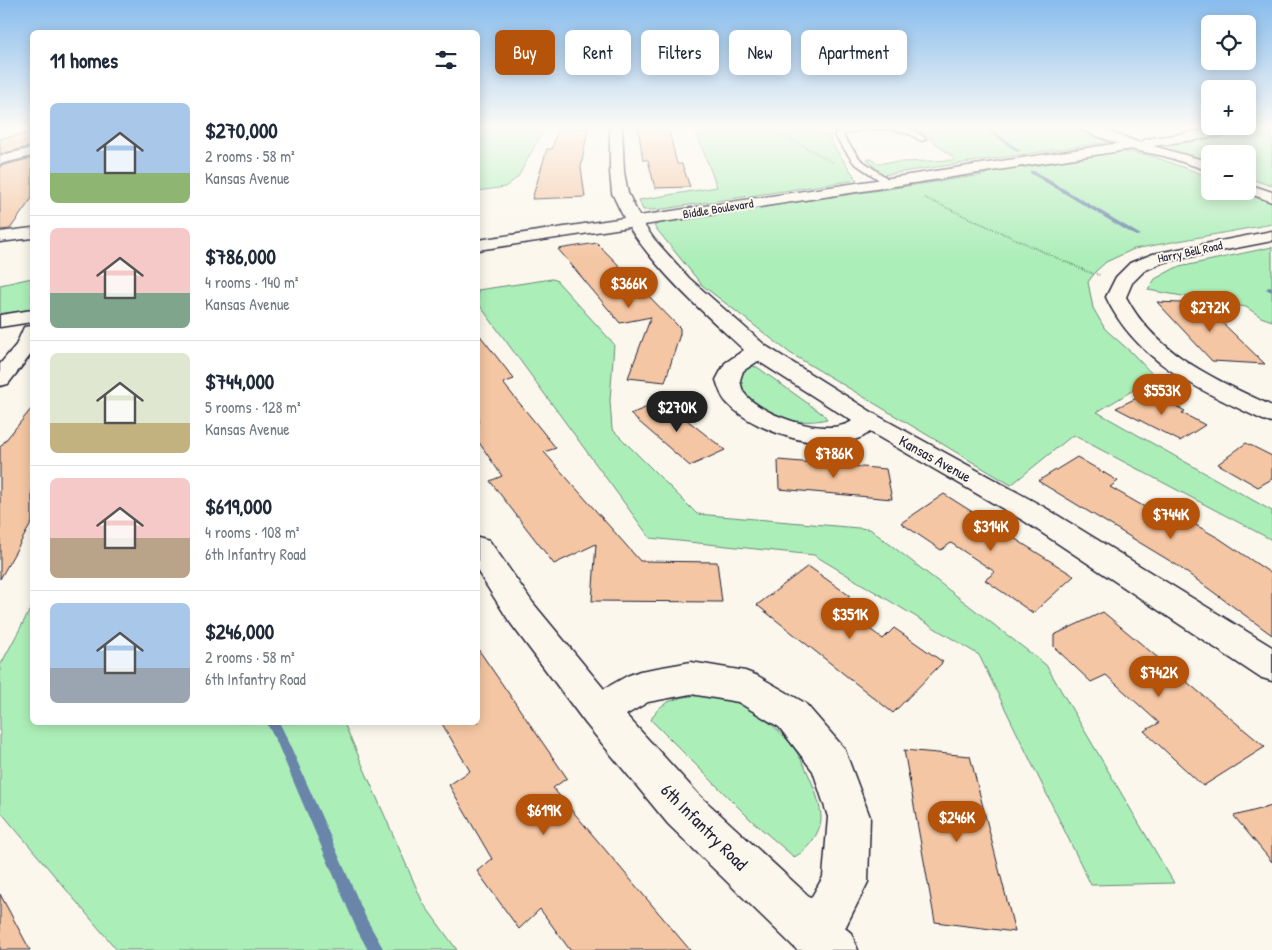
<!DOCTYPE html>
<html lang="en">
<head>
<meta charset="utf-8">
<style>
	body { margin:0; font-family:"Patrick Hand",sans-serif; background:#f2f2f3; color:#1f2937; height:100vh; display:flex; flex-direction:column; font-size:19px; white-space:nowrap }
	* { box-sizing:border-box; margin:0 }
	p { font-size:16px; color:#747a83 }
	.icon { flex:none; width:28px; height:28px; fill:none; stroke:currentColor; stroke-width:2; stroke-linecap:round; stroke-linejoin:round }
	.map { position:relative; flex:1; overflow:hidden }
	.side { position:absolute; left:30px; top:30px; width:450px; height:695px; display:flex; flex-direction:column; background:#fff; border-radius:8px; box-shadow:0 2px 12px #0003 }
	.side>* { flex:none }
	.hud { position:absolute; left:495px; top:30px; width:475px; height:45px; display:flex; gap:10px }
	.controls { position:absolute; left:1201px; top:15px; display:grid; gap:10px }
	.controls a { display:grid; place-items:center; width:55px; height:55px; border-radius:8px; background:#fff; box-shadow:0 2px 12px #0003; font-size:25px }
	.price { position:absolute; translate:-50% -42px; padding:0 11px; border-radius:18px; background:#b45309; color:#fff; font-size:16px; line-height:32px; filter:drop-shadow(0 1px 2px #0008) }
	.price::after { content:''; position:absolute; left:50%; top:30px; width:15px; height:11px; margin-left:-8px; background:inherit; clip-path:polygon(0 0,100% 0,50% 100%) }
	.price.selected { background:#222; color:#fff }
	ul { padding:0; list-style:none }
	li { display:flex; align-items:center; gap:15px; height:125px; padding:0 20px }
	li+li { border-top:1px solid #e0e1e3 }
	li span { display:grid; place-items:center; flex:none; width:140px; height:100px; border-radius:8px; color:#555 }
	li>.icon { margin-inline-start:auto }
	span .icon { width:60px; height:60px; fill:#fffc; stroke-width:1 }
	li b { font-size:21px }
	h2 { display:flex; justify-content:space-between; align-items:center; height:60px; padding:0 20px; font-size:21px }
	.pill { padding:0 18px; border-radius:8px; background:#fff; box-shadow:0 2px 12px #0003; font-size:18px; line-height:45px }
	.pill.selected { background:#b45309; color:#fff }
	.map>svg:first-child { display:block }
</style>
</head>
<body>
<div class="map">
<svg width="1272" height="950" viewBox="0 0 1272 950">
	<rect width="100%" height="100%" fill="#fbf7ec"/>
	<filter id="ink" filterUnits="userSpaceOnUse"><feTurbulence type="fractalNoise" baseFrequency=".02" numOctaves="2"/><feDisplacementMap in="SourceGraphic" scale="10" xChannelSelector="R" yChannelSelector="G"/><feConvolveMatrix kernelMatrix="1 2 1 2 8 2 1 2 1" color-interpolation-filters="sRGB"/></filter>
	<g filter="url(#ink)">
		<!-- green -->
		<path fill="#aceeb8" stroke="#67887a" d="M 478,127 L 545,127 L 518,177 L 505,187 L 478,191 Z
			M 694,127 L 831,127 L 830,141 L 857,180 L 656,210 L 643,210 L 639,200 L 717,187 Z
			M 907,127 L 1072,127 L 1109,142 L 882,175 L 867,159 L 872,159 L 876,163 L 956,160 L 923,133 Z
			M 1272,127 L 1272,186 L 1248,178 L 1248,154 L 1210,154 L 1210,165 L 1167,150 L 1164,147 L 1171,145 L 1170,143 Z
			M 1122,151 L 1152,156 L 1210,177 L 1210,191 L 1248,191 L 1272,200 L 1272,224 L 1134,249 L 1106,262 L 1096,271 L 1088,282 L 1093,308 L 1105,329 L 1132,353 L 1155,377 L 1097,412 L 1272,511 L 1272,540 L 1073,435 L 1011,485 L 790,353 L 702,285 L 654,226 L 661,222 L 983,175 L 993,171 Z
			M 1272,247 L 1272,321 L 1261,317 L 1246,307 L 1148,290 L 1155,279 L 1175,268 Z
			M 32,278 L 32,310 L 0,315 L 0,285 Z
			M 552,279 L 556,280 L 614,344 L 610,401 L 612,429 L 697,514 L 870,529 L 1046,665 L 1174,883 L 1091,885 L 979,655 L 814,555 L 650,538 L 478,303 L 478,290 Z
			M 752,366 L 757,367 L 824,415 L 827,419 C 815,422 800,422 788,420 C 768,415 714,384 752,366 Z
			M 32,606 L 32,722 L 344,723 L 423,903 L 457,950 L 117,950 L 0,811 L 0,666 Z
			M 706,695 C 723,697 742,702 756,713 C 768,721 781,732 791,744 C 803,759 821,798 821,818 C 821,833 806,852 794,857 L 751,820 L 651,720 C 661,698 684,696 706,695 Z"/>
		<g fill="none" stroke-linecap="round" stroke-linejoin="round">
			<!-- stream -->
			<path fill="#6986aa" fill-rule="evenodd" d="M 983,127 L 988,127 L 1021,151 L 1017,152 Z
				M 1030,171 L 1034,171 L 1141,235 L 1136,236 L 1030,173 Z
				M 1269,287 L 1272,288 L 1272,292 L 1266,289 Z
				M 266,722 L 279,722 L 286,736 L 367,920 L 384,950 L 368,950 L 357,930 L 277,743 Z"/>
		</g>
		<!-- building -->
		<path fill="#f4c6a3" stroke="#22223b" d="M 638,127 L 668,127 L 677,164 L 682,164 L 690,187 L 655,188 L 648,160 L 643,160 Z
			M 558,128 L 588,128 L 581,167 L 585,197 L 532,199 L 547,149 L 552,149 Z
			M 32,132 L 32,146 L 0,154 L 0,139 Z
			M 32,158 L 32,198 L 10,229 L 0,230 L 0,166 Z
			M 597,243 L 680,328 L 680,334 L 665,382 L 628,378 L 651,317 L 620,323 L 558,249 Z
			M 1157,302 L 1203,304 L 1265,364 L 1212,361 Z
			M 478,333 L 514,379 L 503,383 L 556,448 L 544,452 L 640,561 L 717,562 L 722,602 L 592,601 L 596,544 L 554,564 L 490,481 L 502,476 L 478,441 Z
			M 1149,392 L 1185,411 L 1182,413 L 1205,425 L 1180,441 L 1116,408 Z
			M 663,401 L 725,450 L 690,466 L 630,414 Z
			M 32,408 L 32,522 L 0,579 L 0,447 Z
			M 1246,443 L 1272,456 L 1272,479 L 1258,487 L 1218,464 Z
			M 1077,457 L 1118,481 L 1110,487 L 1155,513 L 1163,506 L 1220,539 L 1272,574 L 1272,635 L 1175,564 L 1038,481 Z
			M 778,460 L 886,469 L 892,499 L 779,489 Z
			M 944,494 L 1074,576 L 1033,613 L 985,580 L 995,572 L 951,543 L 941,550 L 901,523 Z
			M 808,566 L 850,596 L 838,605 L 883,639 L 894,628 L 943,662 L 893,713 L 757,605 Z
			M 1103,612 L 1265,747 L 1203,786 L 1144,731 L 1159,723 L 1106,675 L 1091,682 L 1054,647 L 1054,635 Z
			M 478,649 L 567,778 L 553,788 L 690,950 L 570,950 L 540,909 L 519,929 L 477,871 L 492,859 L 449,785 L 470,771 L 441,722 L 478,722 Z
			M 904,750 L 970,756 L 1015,932 L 935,922 Z
			M 1272,806 L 1272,862 L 1234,816 Z
			M 0,894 L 30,950 L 0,950 Z"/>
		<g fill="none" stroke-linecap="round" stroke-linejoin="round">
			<defs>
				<path id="lane" d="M 904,127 L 916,131 L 926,139 L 922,141 C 917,140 914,135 909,134 C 894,128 856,127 843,136 L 860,159 L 891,181 L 893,183 L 888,186 L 854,163 L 834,135 C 847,122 885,127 904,127 Z"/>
				<path id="street" d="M 610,127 L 622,127 L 624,172 L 628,193 L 639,216 L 1133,141 L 1138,142 L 1140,145 L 1133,149 L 644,225 L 654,239 L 689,278 L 766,346 L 878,416 L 1044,507 L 1272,647 L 1272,681 L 1259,677 L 1024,521 L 870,432 C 835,459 756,433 728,404 C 721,398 719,388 716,380 L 725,363 L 744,350 C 703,312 660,275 629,227 L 478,250 L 478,240 L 624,218 L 612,193 L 610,172 ZM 758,361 L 852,421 C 828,438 762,416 745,394 C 742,391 741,384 740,380 L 743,371 Z
					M 32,148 L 32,156 L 0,164 L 0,156 Z
					M 32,228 L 32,238 L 0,242 L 0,232 Z
					M 1272,231 L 1272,241 L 1164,262 L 1144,271 L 1132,283 L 1126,297 C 1155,354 1217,380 1272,406 L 1272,422 L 1263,420 C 1202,391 1136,362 1106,297 L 1116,277 L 1130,263 L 1153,254 Z
					M 32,310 L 32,322 L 0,327 L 0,315 Z
					M 32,326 L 32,353 L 8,384 L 0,386 L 0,364 L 16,345 L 24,327 Z
					M 478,537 L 489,540 L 533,603 L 604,689 L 627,676 L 640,671 L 691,662 L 745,671 L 758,676 L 805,703 L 844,748 L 870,817 L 868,882 L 845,928 L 851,933 L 858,950 L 797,950 L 668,824 L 586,724 L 509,621 L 478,572 ZM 691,694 L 738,702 L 779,727 L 813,771 L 828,817 L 823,877 L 811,898 L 698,794 L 626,715 L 648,702 Z"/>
				<path id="secondary" d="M 1080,127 L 1098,127 L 1140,143 L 1146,139 L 1227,127 L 1261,127 L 1255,131 L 1153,146 L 1210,162 L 1210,171 L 1164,156 L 1134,150 L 1082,130 Z
					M 1248,184 L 1272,192 L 1272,202 L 1243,191 L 1248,191 Z"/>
			</defs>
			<!-- lane casing -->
			<use href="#lane" stroke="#22223b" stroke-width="3"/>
			<!-- street casing -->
			<use href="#street" stroke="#22223b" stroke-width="3"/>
			<!-- secondary casing -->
			<use href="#secondary" stroke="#22223b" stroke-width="3"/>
			<!-- path -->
			<path stroke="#22223b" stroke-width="2" stroke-dasharray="0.5 2" stroke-linecap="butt" d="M 769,127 L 834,163
				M 925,198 L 1088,272 L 1100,275"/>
			<!-- lane -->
			<use href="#lane" fill="#fbf7ec" fill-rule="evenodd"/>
			<!-- street -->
			<use href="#street" fill="#fbf7ec" fill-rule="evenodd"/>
			<!-- secondary -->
			<use href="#secondary" fill="#fbf7ec" fill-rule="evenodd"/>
		</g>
	</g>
	<!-- sky -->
	<linearGradient id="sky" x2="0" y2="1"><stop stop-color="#88bced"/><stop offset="0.49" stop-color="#fdfbf6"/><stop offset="1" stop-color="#fdfbf6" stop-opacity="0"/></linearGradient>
	<rect width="1272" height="260" fill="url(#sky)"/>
	<g text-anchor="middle" stroke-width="4" stroke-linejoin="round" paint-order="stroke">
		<!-- far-street labels -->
		<g font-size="12" fill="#22223b" stroke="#fbf7ec">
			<text transform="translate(718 209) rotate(-9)" y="4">Biddle Boulevard</text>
			<text transform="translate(1190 252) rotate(-12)" y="4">Harry Bell Road</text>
		</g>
		<!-- street labels -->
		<g font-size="15" fill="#22223b" stroke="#fbf7ec">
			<text transform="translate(935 459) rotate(29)" y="5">Kansas Avenue</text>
		</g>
		<!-- near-street labels -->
		<g font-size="18" fill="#22223b" stroke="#fbf7ec">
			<text transform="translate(704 827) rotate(45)" y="6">6th Infantry Road</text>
		</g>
	</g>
</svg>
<div class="controls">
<a><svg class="icon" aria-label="locate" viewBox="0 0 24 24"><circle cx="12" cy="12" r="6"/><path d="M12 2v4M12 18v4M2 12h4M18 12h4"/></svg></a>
<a>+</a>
<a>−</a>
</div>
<b class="price" style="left:629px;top:309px">$366K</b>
<b class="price" style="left:1210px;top:333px">$272K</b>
<b class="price" style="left:1162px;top:416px">$553K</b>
<b class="price selected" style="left:677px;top:433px">$270K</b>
<b class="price" style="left:834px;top:479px">$786K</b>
<b class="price" style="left:1171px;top:540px">$744K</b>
<b class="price" style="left:991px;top:552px">$314K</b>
<b class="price" style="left:850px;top:640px">$351K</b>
<b class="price" style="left:1159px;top:698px">$742K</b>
<b class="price" style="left:544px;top:836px">$619K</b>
<b class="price" style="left:957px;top:843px">$246K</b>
<div class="hud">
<a class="pill selected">Buy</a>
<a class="pill">Rent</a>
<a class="pill">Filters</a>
<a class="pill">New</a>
<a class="pill">Apartment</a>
</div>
<section class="side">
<h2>11 homes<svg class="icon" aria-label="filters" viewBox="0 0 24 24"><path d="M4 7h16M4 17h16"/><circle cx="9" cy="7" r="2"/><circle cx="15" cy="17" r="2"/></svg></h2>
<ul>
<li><span style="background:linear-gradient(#a9c7e8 70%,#8fb573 0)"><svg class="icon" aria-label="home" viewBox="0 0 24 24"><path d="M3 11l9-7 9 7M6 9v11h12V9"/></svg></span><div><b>$270,000</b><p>2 rooms · 58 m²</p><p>Kansas Avenue</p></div></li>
<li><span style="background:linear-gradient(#f6c9c9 65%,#7fa58c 0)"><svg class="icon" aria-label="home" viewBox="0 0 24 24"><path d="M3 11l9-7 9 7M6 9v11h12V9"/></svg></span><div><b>$786,000</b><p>4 rooms · 140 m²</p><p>Kansas Avenue</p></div></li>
<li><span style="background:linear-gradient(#dfe7d0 70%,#c2b280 0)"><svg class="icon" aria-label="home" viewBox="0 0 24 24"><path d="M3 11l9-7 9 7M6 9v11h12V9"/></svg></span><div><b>$744,000</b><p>5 rooms · 128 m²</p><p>Kansas Avenue</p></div></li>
<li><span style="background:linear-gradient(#f6c9c9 60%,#b9a48a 0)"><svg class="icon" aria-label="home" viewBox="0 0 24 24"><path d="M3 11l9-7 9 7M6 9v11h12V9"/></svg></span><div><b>$619,000</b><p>4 rooms · 108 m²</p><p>6th Infantry Road</p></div></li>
<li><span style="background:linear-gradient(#a9c7e8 65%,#9aa5b1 0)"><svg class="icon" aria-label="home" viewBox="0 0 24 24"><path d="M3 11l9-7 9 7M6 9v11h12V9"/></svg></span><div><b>$246,000</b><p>2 rooms · 58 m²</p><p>6th Infantry Road</p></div></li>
</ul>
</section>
</div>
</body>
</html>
